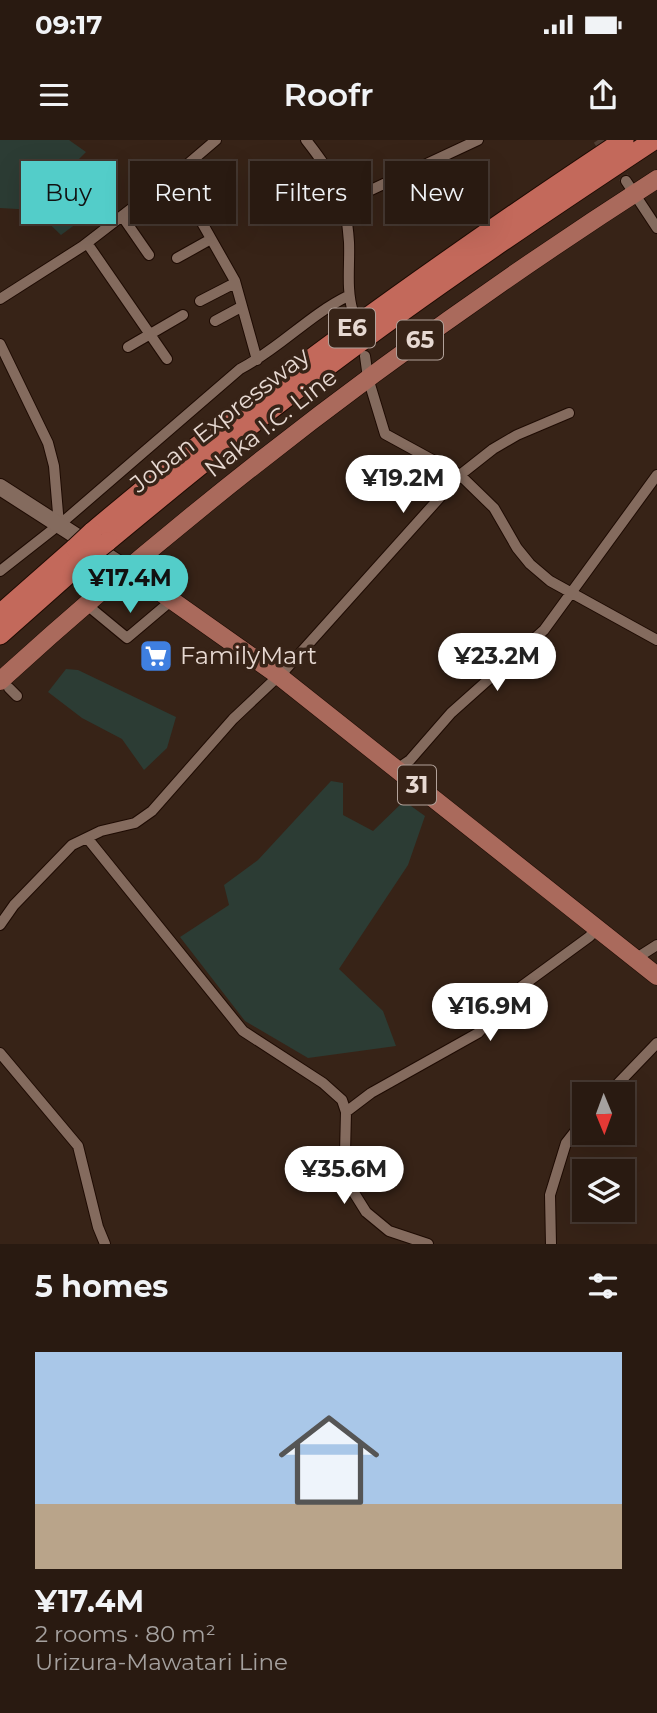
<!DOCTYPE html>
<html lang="en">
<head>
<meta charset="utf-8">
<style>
	body { margin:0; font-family:Montserrat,sans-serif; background:#35271f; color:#f1f3f6; height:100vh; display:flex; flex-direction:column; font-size:26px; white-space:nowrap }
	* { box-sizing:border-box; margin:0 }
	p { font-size:23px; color:#a5a19f }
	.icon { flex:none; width:38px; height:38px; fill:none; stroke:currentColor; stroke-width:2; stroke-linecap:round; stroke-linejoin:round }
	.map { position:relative; height:1104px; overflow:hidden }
	.sheet { display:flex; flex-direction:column; background:#291a11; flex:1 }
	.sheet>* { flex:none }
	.hud { position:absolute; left:21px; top:21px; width:616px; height:63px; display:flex; gap:14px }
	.needle { width:46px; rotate:179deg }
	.controls { position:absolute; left:572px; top:942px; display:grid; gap:14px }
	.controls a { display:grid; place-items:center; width:63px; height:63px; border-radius:0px; background:#291a11; box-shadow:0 7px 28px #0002,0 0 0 2px #453831; font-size:35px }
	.price { position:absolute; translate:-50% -60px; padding:0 16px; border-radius:24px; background:#fff; color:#222; font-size:23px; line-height:46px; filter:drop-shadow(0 2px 4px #0008) }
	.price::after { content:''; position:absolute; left:50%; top:42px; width:21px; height:16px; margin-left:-10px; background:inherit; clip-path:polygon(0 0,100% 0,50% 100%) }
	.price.selected { background:#53cdc9; color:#111 }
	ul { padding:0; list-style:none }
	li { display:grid; align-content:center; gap:14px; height:371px; padding:0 35px }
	li span { display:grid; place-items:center; height:217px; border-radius:0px; color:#555 }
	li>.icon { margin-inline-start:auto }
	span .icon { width:126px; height:126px; fill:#fffc; stroke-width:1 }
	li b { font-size:30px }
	h2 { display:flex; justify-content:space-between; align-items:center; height:84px; padding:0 35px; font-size:30px }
	.chip { padding:0 24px; border-radius:0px; background:#291a11; box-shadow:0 7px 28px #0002,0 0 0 2px #453831; font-size:24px; line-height:63px }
	.chip.selected { background:#53cdc9; color:#111 }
	.status { display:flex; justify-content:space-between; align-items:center; height:49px; padding:0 35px; background:#291a11; direction:ltr }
	.status svg { height:19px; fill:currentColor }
	header { display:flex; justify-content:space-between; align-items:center; height:91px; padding:0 35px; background:#291a11; font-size:32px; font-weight:600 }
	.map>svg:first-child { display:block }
</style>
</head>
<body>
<div class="status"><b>09:17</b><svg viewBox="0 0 49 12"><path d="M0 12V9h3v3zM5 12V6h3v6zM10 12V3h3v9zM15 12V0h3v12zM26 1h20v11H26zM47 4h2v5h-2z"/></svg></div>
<header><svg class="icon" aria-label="menu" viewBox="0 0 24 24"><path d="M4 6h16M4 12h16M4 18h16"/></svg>Roofr<svg class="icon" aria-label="share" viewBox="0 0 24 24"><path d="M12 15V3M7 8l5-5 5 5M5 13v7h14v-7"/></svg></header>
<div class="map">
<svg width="657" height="1104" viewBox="0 0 657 1104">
	<rect width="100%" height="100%" fill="#372317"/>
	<!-- green -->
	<path fill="#2c3c34" d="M 0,0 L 69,0 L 86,12 L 61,37 L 88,75 L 61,95 L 35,70 L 0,68 Z
		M 66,529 L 78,530 L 176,577 L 167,608 L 144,630 L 122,599 L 82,578 L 48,552 Z
		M 331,641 L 343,643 L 343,675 L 373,691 L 404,661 L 425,676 L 408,725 L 339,829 L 383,871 L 396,906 L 308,918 L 245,881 L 180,797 L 229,765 L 224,745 L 258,720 Z"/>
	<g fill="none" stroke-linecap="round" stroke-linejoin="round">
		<!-- street-tunnel -->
		<path stroke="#513e33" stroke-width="10" stroke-dasharray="10 5" stroke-linecap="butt" d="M 598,0 L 626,41"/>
		<defs>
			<path id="street" d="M 306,0 C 335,37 346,55 349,102 C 350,126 346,149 353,172
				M 175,35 L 235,141 L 257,220
				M 626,41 L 657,88
				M 343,63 L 478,0
				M 122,76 L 149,115
				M 87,103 L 167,219
				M 177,118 L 211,99
				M 0,159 L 83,106 L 175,35 L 216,0
				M 200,161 L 235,143
				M 215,181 L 241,167
				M 0,204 L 48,303 L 54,326 L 59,385
				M 128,207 L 183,175
				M 365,216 L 368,238 L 385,294 L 460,335 L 494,368 L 517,408 L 530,424 L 550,441 L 657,500
				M 0,431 L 65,380 L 240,229 C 279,209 309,175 348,156
				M 87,465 L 127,498 L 172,460
				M 9,548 L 17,556
				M 397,629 L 410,620 L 451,573 L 544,490 L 657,335
				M 88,699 L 243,891 L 323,943 L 342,960 L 346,972 L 345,1013 L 351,1048 L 366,1072 L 389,1091 L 428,1104
				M 0,785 L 14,765 L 72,705 L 101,691 L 135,683 L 152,671 L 233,579 L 286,529 L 460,335 L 493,309 L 517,295 L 569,273
				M 635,819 L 657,805
				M 0,913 L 78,1006 L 98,1087 L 105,1104
				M 608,954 L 657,903
				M 346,972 L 371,953 L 478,893 L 522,846 L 589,797 L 597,789
				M 551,1104 L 550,1055 L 566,1003 L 584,980"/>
			<path id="secondary" d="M 0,347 L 129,430"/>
			<path id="primary" d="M 129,430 L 279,536 L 657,836
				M 0,541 C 204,355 425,188 657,39"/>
			<path id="highway" d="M 92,392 C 260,250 440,122 624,0
				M 107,402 C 178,343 249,285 323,230 C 430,149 542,74 654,0
				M 0,474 L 75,408
				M 0,495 L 88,417"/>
		</defs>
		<!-- street casing -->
		<use href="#street" stroke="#1e0b03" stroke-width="12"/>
		<!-- secondary casing -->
		<use href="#secondary" stroke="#1e0b03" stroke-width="18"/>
		<!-- primary casing -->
		<use href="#primary" stroke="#1e0b03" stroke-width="19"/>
		<!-- highway casing -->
		<use href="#highway" stroke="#1e0b03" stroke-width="21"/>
		<!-- street -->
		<use href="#street" stroke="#846b5e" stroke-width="10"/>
		<!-- secondary -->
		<use href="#secondary" stroke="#846b5e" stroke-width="16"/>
		<!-- primary -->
		<use href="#primary" stroke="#aa6a5c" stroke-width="18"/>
		<!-- highway -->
		<use href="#highway" stroke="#c3695b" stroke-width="19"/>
		<defs>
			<path id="highway-bridge" d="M 75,408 L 92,392
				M 88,417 L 107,402"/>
		</defs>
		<!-- highway-bridge casing -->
		<use href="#highway-bridge" stroke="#1e0b03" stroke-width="21" stroke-linecap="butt"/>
		<!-- highway-bridge -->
		<use href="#highway-bridge" stroke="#c3695b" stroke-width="19"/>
	</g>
	<!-- icons -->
	<defs>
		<symbol id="supermarket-square" viewBox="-11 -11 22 22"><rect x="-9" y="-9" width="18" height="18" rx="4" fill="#3f7fe0" stroke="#372317"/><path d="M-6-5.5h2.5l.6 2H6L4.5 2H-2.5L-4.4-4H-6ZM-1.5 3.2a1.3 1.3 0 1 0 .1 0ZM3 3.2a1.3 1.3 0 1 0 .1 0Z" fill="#fff"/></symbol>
	</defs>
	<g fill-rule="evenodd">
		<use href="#supermarket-square" x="137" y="497" width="38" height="38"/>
	</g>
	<g text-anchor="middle" stroke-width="7" stroke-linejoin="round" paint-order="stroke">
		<!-- shield labels -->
		<g fill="#372317" stroke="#b2a29a" stroke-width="2">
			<rect x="329" y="168.5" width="46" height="39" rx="5"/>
			<rect x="397" y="180.5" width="46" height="39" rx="5"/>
			<rect x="398" y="625.5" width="38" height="39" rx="5"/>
		</g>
		<g font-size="23" font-weight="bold" fill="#e7d9d2">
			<text x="352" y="196">E6</text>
			<text x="420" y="208">65</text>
			<text x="417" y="653">31</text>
		</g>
		<!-- street labels -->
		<g font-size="24" fill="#e7d9d2" stroke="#372317">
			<text transform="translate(220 280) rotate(-38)" y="8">Joban Expressway</text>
			<text transform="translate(271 283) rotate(-38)" y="8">Naka I.C. Line</text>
		</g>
		<!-- poi labels -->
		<g font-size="24" fill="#e7d9d2" stroke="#372317" text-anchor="start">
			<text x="180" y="524">FamilyMart</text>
		</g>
	</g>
</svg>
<div class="controls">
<a><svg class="needle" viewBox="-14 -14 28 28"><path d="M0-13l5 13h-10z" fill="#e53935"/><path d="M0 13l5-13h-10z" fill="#a5a19f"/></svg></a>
<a><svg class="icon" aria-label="layers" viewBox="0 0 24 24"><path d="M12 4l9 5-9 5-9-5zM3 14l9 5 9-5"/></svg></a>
</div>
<b class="price" style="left:403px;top:375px">¥19.2M</b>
<b class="price selected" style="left:130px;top:475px">¥17.4M</b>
<b class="price" style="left:497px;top:553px">¥23.2M</b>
<b class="price" style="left:490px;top:903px">¥16.9M</b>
<b class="price" style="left:344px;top:1066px">¥35.6M</b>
<div class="hud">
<a class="chip selected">Buy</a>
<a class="chip">Rent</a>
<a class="chip">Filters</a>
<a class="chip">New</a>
</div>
</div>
<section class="sheet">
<h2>5 homes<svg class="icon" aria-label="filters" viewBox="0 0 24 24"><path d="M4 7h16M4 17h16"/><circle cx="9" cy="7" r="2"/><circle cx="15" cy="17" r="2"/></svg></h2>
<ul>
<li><span style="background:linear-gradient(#a9c7e8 70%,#b9a48a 0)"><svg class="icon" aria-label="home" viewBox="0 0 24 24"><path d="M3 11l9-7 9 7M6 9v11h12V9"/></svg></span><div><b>¥17.4M</b><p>2 rooms · 80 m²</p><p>Urizura-Mawatari Line</p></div></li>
</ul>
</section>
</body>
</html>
